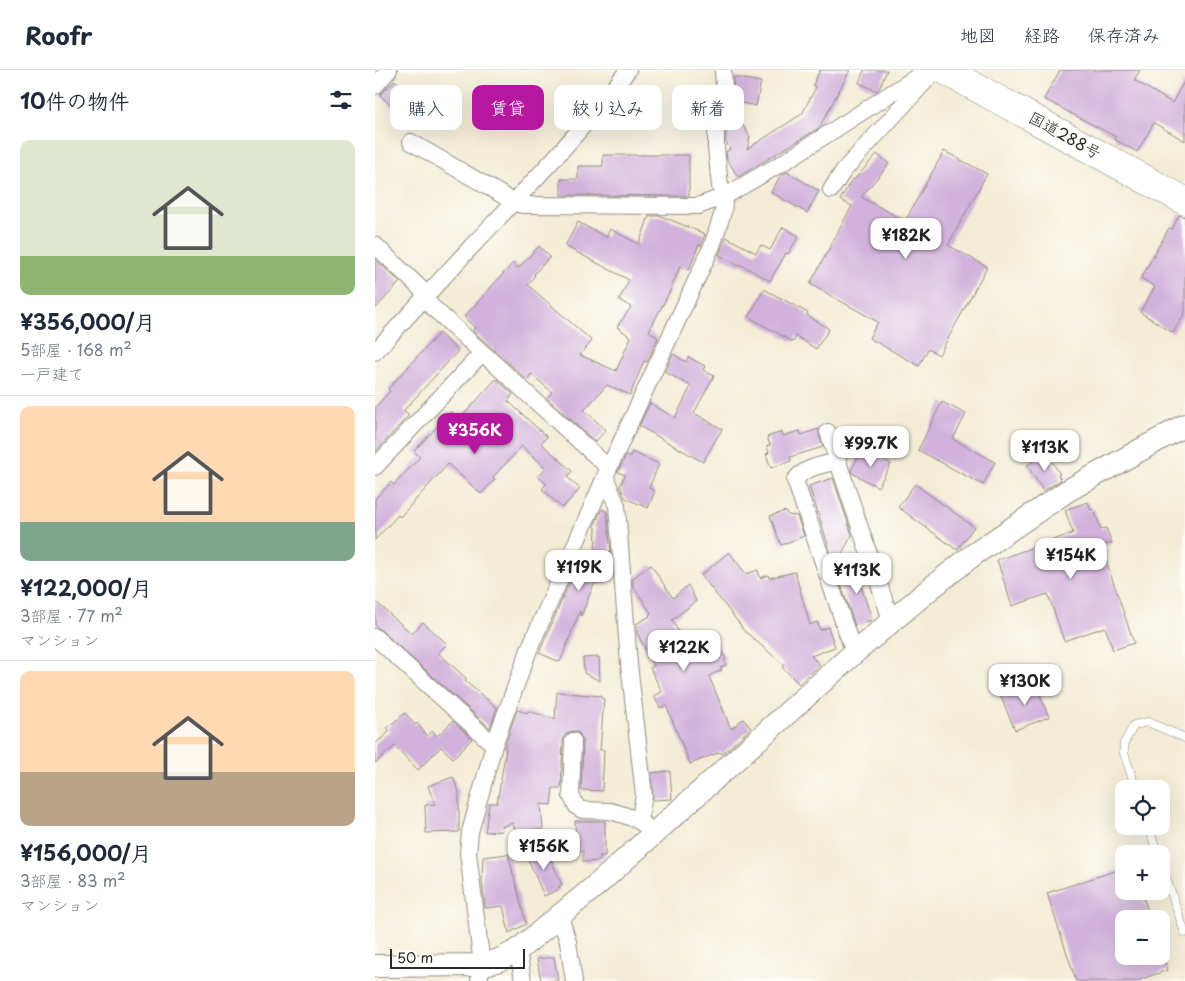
<!DOCTYPE html>
<html lang="ja">
<head>
<meta charset="utf-8">
<style>
	body { margin:0; font-family:"Playpen Sans","Klee One",sans-serif; background:#f6f6f7; color:#1f2937; height:100vh; display:flex; flex-direction:column; font-size:19px; white-space:nowrap }
	* { box-sizing:border-box; margin:0 }
	p { font-size:16px; color:#747a83 }
	.icon { flex:none; width:28px; height:28px; fill:none; stroke:currentColor; stroke-width:2; stroke-linecap:round; stroke-linejoin:round }
	.map { position:relative; flex:1; overflow:hidden }
	.panel { display:flex; flex-direction:column; background:#fff; width:375px }
	.panel>* { flex:none }
	.guide { position:absolute; left:15px; top:15px; width:475px; height:45px; display:flex; gap:10px }
	.buttons { position:absolute; left:740px; top:710px; display:grid; gap:10px }
	.buttons a { display:grid; place-items:center; width:55px; height:55px; border-radius:10px; background:#fff; box-shadow:0 5px 20px #0002; font-size:25px }
	.scale { position:absolute; left:15px; bottom:12px; width:135px; box-sizing:border-box; padding-left:5px; border:2px solid #2b2b2b; border-top:0; font-size:14px; line-height:18px; white-space:nowrap; color:#2b2b2b; -webkit-text-stroke:4px #fdfcf7; paint-order:stroke }
	.price { position:absolute; translate:-50% -42px; padding:0 11px; border-radius:10px; background:#fff; color:#222; font-size:16px; line-height:32px; filter:drop-shadow(0 1px 2px #0008) }
	.price::after { content:''; position:absolute; left:50%; top:30px; width:15px; height:11px; margin-left:-8px; background:inherit; clip-path:polygon(0 0,100% 0,50% 100%) }
	.price.on { background:#b5179e; color:#fff }
	ul { padding:0; list-style:none }
	li { display:grid; align-content:center; gap:10px; height:265px; padding:0 20px }
	li+li { border-top:1px solid #e0e1e3 }
	li span { display:grid; place-items:center; height:155px; border-radius:10px; color:#555 }
	li>.icon { margin-inline-start:auto }
	span .icon { width:90px; height:90px; fill:#fffc; stroke-width:1 }
	li b { font-size:21px }
	h2 { display:flex; justify-content:space-between; align-items:center; height:60px; padding:0 20px; font-size:21px }
	.chip { padding:0 18px; border-radius:10px; background:#fff; box-shadow:0 5px 20px #0002; font-size:18px; line-height:45px }
	.chip.on { background:#b5179e; color:#fff }
	header { display:flex; align-items:center; gap:30px; box-sizing:border-box; height:70px; padding:0 25px; background:#fff; border-bottom:1px solid #e0e1e3 }
	header strong { font-size:24px }
	nav { display:flex; gap:28px; margin-inline-start:auto; font-size:18px }
	main { display:flex; flex:1; min-height:0 }
	.map>svg:first-child { display:block }
</style>
</head>
<body>
<header>
<strong>Roofr</strong>
<nav><a>地図</a><a>経路</a><a>保存済み</a></nav>
</header>
<main>
<section class="panel">
<h2>10件の物件<svg class="icon" aria-label="filters" viewBox="0 0 24 24"><path d="M4 7h16M4 17h16"/><circle cx="9" cy="7" r="2"/><circle cx="15" cy="17" r="2"/></svg></h2>
<ul>
<li><span style="background:linear-gradient(#dfe7d0 75%,#8fb573 0)"><svg class="icon" aria-label="home" viewBox="0 0 24 24"><path d="M3 11l9-7 9 7M6 9v11h12V9"/></svg></span><div><b>¥356,000/月</b><p>5部屋 · 168 m²</p><p>一戸建て</p></div></li>
<li><span style="background:linear-gradient(#ffd9b3 75%,#7fa58c 0)"><svg class="icon" aria-label="home" viewBox="0 0 24 24"><path d="M3 11l9-7 9 7M6 9v11h12V9"/></svg></span><div><b>¥122,000/月</b><p>3部屋 · 77 m²</p><p>マンション</p></div></li>
<li><span style="background:linear-gradient(#ffd9b3 65%,#b9a48a 0)"><svg class="icon" aria-label="home" viewBox="0 0 24 24"><path d="M3 11l9-7 9 7M6 9v11h12V9"/></svg></span><div><b>¥156,000/月</b><p>3部屋 · 83 m²</p><p>マンション</p></div></li>
</ul>
</section>
<div class="map">
<svg width="810" height="911" viewBox="0 0 810 911">
	<rect width="100%" height="100%" fill="#fdfcf7"/>
	<filter id="ink" filterUnits="userSpaceOnUse"><feTurbulence type="fractalNoise" baseFrequency=".02" numOctaves="2"/><feDisplacementMap in="SourceGraphic" scale="10" xChannelSelector="R" yChannelSelector="G"/><feConvolveMatrix kernelMatrix="1 2 1 2 8 2 1 2 1" color-interpolation-filters="sRGB"/></filter>
	<filter id="wash" filterUnits="userSpaceOnUse"><feTurbulence type="fractalNoise" baseFrequency=".0096" numOctaves="4" result="noise"/><feDisplacementMap in="SourceGraphic" scale="20" xChannelSelector="R" yChannelSelector="G"/><feGaussianBlur stdDeviation="1.12" result="paint"/><feColorMatrix in="noise" values="0 0 0 0 0 0 0 0 0 0 0 0 0 0 0 0 0 1.4 0 .05"/><feComposite in="paint" operator="in"/></filter>
	<g filter="url(#wash)">
		<rect width="100%" height="100%" fill="#f4ecd6"/>
		<g id="blocks">
			<!-- building -->
			<path fill="#d2b1dc" d="M 445,0 L 475,0 L 444,58 L 363,107 L 352,89 L 351,82 L 355,79 L 351,72 L 351,60 L 356,35 L 375,67 L 372,79 L 427,44 L 441,17 L 438,15 Z
				M 489,0 L 512,0 L 504,19 L 502,21 L 484,13 Z
				M 685,0 L 765,0 L 759,10 L 797,33 L 810,10 L 810,71 L 779,53 L 762,82 L 739,69 L 741,67 L 669,29 Z
				M 359,7 L 386,12 L 381,36 L 357,31 Z
				M 20,10 L 44,33 L 30,49 L 5,25 Z
				M 569,81 L 612,104 L 573,175 L 612,197 L 564,285 L 553,279 L 544,296 L 494,268 L 503,252 L 435,214 L 477,136 L 465,130 L 477,109 L 479,110 L 502,84 L 514,94 L 486,127 L 530,151 Z
				M 228,85 L 314,85 L 314,126 L 186,125 L 186,109 L 203,109 L 203,96 L 228,96 Z
				M 412,102 L 444,121 L 432,143 L 396,122 L 406,105 Z
				M 804,145 L 810,147 L 810,243 L 798,263 L 765,242 L 780,217 L 766,208 L 794,158 L 797,159 Z
				M 274,146 L 286,146 L 330,164 L 326,176 L 324,174 L 314,200 L 305,196 L 295,221 L 274,261 L 283,268 L 272,292 L 269,291 L 255,325 L 232,315 L 209,340 L 231,360 L 220,372 L 172,328 L 177,322 L 156,304 L 152,310 L 98,261 L 100,258 L 89,247 L 138,193 L 143,198 L 164,176 L 175,187 L 159,204 L 160,205 L 153,215 L 217,271 L 205,285 L 241,301 L 256,267 L 242,257 L 256,237 L 244,230 L 254,210 L 190,176 L 203,152 L 231,167 L 235,159 L 264,174 Z
				M 408,157 L 424,166 L 413,184 L 411,183 L 395,211 L 365,194 L 364,196 L 344,185 L 351,167 L 381,183 L 386,175 L 395,180 Z
				M 0,189 L 25,212 L 0,239 Z
				M 389,219 L 433,243 L 432,245 L 454,259 L 441,279 L 421,266 L 418,272 L 374,247 Z
				M 64,263 L 83,281 L 29,340 L 34,345 L 0,382 L 0,338 L 15,321 L 13,319 Z
				M 298,284 L 311,292 L 313,287 L 330,296 L 328,300 L 339,306 L 319,343 L 347,359 L 328,392 L 264,356 L 275,333 L 300,348 L 316,316 L 290,302 Z
				M 121,309 L 138,324 L 133,331 L 172,367 L 166,373 L 197,401 L 192,407 L 205,419 L 187,438 L 167,419 L 171,414 L 163,406 L 171,398 L 147,376 L 118,407 L 120,409 L 106,424 L 73,394 L 25,447 L 23,445 L 0,470 L 0,429 L 16,412 L 19,415 L 45,387 L 39,381 L 76,342 L 84,350 Z
				M 567,332 L 591,344 L 578,369 L 620,392 L 608,415 L 543,380 Z
				M 444,359 L 444,365 L 448,377 L 415,387 L 416,391 L 396,398 L 391,384 L 394,383 L 392,376 L 395,375 L 392,367 L 407,362 L 408,366 L 425,361 L 426,365 Z
				M 488,379 L 516,394 L 503,417 L 477,403 L 476,400 Z
				M 257,382 L 284,394 L 274,418 L 280,421 L 273,438 L 250,428 L 245,416 L 250,405 L 243,402 L 251,385 L 255,387 Z
				M 668,385 L 669,387 L 673,385 L 685,404 L 683,405 L 686,410 L 668,421 L 652,395 Z
				M 458,408 L 477,465 L 460,496 L 434,416 Z
				M 540,414 L 599,457 L 582,480 L 523,437 Z
				M 713,432 L 716,440 L 719,439 L 726,459 L 731,458 L 737,473 L 726,476 L 759,573 L 738,580 L 730,557 L 689,571 L 673,524 L 637,536 L 622,490 L 698,463 L 690,440 Z
				M 227,439 L 232,442 L 236,483 L 234,481 L 229,514 L 220,513 L 220,512 L 206,546 L 205,541 L 185,592 L 164,583 L 195,511 L 200,514 L 203,493 L 207,483 L 220,485 L 221,457 L 219,456 Z
				M 410,441 L 413,445 L 422,446 L 429,466 L 406,475 L 395,446 Z
				M 354,482 L 371,504 L 383,500 L 385,508 L 393,505 L 394,508 L 420,502 L 435,555 L 442,552 L 445,560 L 453,557 L 460,577 L 436,586 L 445,595 L 424,614 L 407,597 L 409,595 L 366,558 L 367,557 L 326,505 Z
				M 485,489 L 492,511 L 485,513 L 497,550 L 480,556 L 466,515 Z
				M 276,495 L 298,528 L 313,515 L 321,531 L 297,550 L 313,579 L 339,567 L 351,589 L 349,590 L 351,595 L 345,598 L 347,600 L 334,606 L 356,659 L 368,649 L 376,658 L 347,684 L 345,682 L 315,694 L 291,635 L 285,638 L 279,626 L 287,622 L 275,598 L 279,596 L 262,563 L 261,554 L 275,546 L 274,545 L 276,543 L 258,516 L 258,508 Z
				M 0,531 L 37,564 L 48,552 L 72,574 L 63,583 L 92,609 L 90,611 L 122,638 L 115,658 L 0,555 Z
				M 224,587 L 225,611 L 209,603 L 208,588 Z
				M 659,611 L 674,647 L 640,660 L 625,625 Z
				M 182,622 L 226,626 L 226,628 L 229,629 L 225,680 L 229,680 L 227,721 L 206,720 L 208,671 L 204,663 L 199,661 L 194,662 L 190,665 L 188,671 L 186,718 L 178,718 L 176,735 L 166,734 L 168,760 L 141,761 L 137,753 L 126,757 L 127,761 L 110,762 L 114,733 L 122,733 L 131,679 L 129,678 L 142,640 L 152,643 L 153,641 L 180,649 Z
				M 30,643 L 40,655 L 42,653 L 52,666 L 58,661 L 62,666 L 78,651 L 97,669 L 78,688 L 66,677 L 43,700 L 20,676 L 0,693 L 0,674 L 15,661 L 12,658 Z
				M 295,701 L 297,729 L 278,730 L 276,703 Z
				M 78,707 L 84,722 L 84,762 L 51,763 L 50,735 L 60,734 L 53,716 Z
				M 200,751 L 230,751 L 230,786 L 225,786 L 225,791 L 208,792 L 208,781 L 201,781 Z
				M 172,780 L 187,815 L 184,816 L 185,819 L 169,826 L 150,782 Z
				M 133,784 L 151,854 L 134,863 L 128,836 L 110,838 L 107,811 L 108,787 Z
				M 749,798 L 749,821 L 766,821 L 776,849 L 749,849 L 749,886 L 788,886 L 793,900 L 761,911 L 701,911 L 672,823 Z
				M 179,887 L 183,910 L 166,911 L 162,889 Z"/>
		</g>
	</g>
	<g filter="url(#ink)">
		<use href="#blocks" fill-opacity="0" stroke="#908c80" stroke-width="1"/>
		<g fill="none" stroke-linecap="round" stroke-linejoin="round">
			<defs>
				<path id="lane" d="M 761,719 L 749,683 L 749,673 L 759,655 L 773,652 L 810,668
					M 773,756 L 783,784
					M 786,793 L 810,863"/>
				<path id="street" d="M 0,16 L 14,0
					M 36,72 L 141,133 L 148,135 L 323,136 L 350,126 L 409,92 L 540,8 L 548,0
					M 456,120 L 469,100 L 556,5
					M 0,175 L 46,219 L 56,236 L 234,398
					M 0,282 C 33,246 65,210 98,175 C 152,118 206,63 253,0
					M 453,362 L 516,550
					M 463,391 C 449,395 429,397 420,410 L 479,583
					M 0,397 L 107,283
					M 230,406 L 242,436 L 254,594 L 269,725 L 266,742 L 262,750
					M 0,567 L 119,675
					M 198,671 L 196,726 L 202,737 L 207,740 L 235,741 L 249,745 L 262,750 L 270,755
					M 185,846 L 193,872 L 199,911
					M 143,880 L 148,911
					M 104,911 L 107,895 L 93,783 L 95,762 L 119,675 L 155,577 L 234,398 L 337,176 L 348,142 L 349,133 L 350,126 L 345,116 L 341,78 L 341,59 L 349,19 L 348,0"/>
				<path id="secondary" d="M 0,896 L 107,895 L 124,890 L 143,880 L 224,813 L 479,583 L 556,518 L 598,485 L 692,421 L 810,355"/>
				<path id="highway" d="M 569,0 L 810,131"/>
			</defs>
			<!-- lane casing -->
			<use href="#lane" stroke="#908c80" stroke-width="9"/>
			<!-- street casing -->
			<use href="#street" stroke="#908c80" stroke-width="18"/>
			<!-- secondary casing -->
			<use href="#secondary" stroke="#908c80" stroke-width="24"/>
			<!-- highway casing -->
			<use href="#highway" stroke="#908c80" stroke-width="29"/>
			<!-- lane -->
			<use href="#lane" stroke="#fff" stroke-width="8"/>
			<!-- street -->
			<use href="#street" stroke="#fff" stroke-width="16"/>
			<!-- secondary -->
			<use href="#secondary" stroke="#fff" stroke-width="22"/>
			<!-- highway -->
			<use href="#highway" stroke="#fff" stroke-width="28"/>
		</g>
	</g>
	<g text-anchor="middle" stroke-width="4" stroke-linejoin="round" paint-order="stroke">
		<!-- street labels -->
		<g font-size="16" fill="#2b2b2b" stroke="#fdfcf7">
			<text transform="translate(690 65) rotate(29)" y="6">国道288号</text>
		</g>
	</g>
</svg>
<div class="buttons">
<a><svg class="icon" aria-label="locate" viewBox="0 0 24 24"><circle cx="12" cy="12" r="6"/><path d="M12 2v4M12 18v4M2 12h4M18 12h4"/></svg></a>
<a>+</a>
<a>−</a>
</div>
<div class="scale">50 m</div>
<b class="price" style="left:531px;top:190px">¥182K</b>
<b class="price on" style="left:100px;top:385px">¥356K</b>
<b class="price" style="left:496px;top:398px">¥99.7K</b>
<b class="price" style="left:670px;top:402px">¥113K</b>
<b class="price" style="left:696px;top:510px">¥154K</b>
<b class="price" style="left:204px;top:522px">¥119K</b>
<b class="price" style="left:482px;top:525px">¥113K</b>
<b class="price" style="left:309px;top:602px">¥122K</b>
<b class="price" style="left:650px;top:636px">¥130K</b>
<b class="price" style="left:169px;top:801px">¥156K</b>
<div class="guide">
<a class="chip">購入</a>
<a class="chip on">賃貸</a>
<a class="chip">絞り込み</a>
<a class="chip">新着</a>
</div>
</div>
</main>
</body>
</html>
